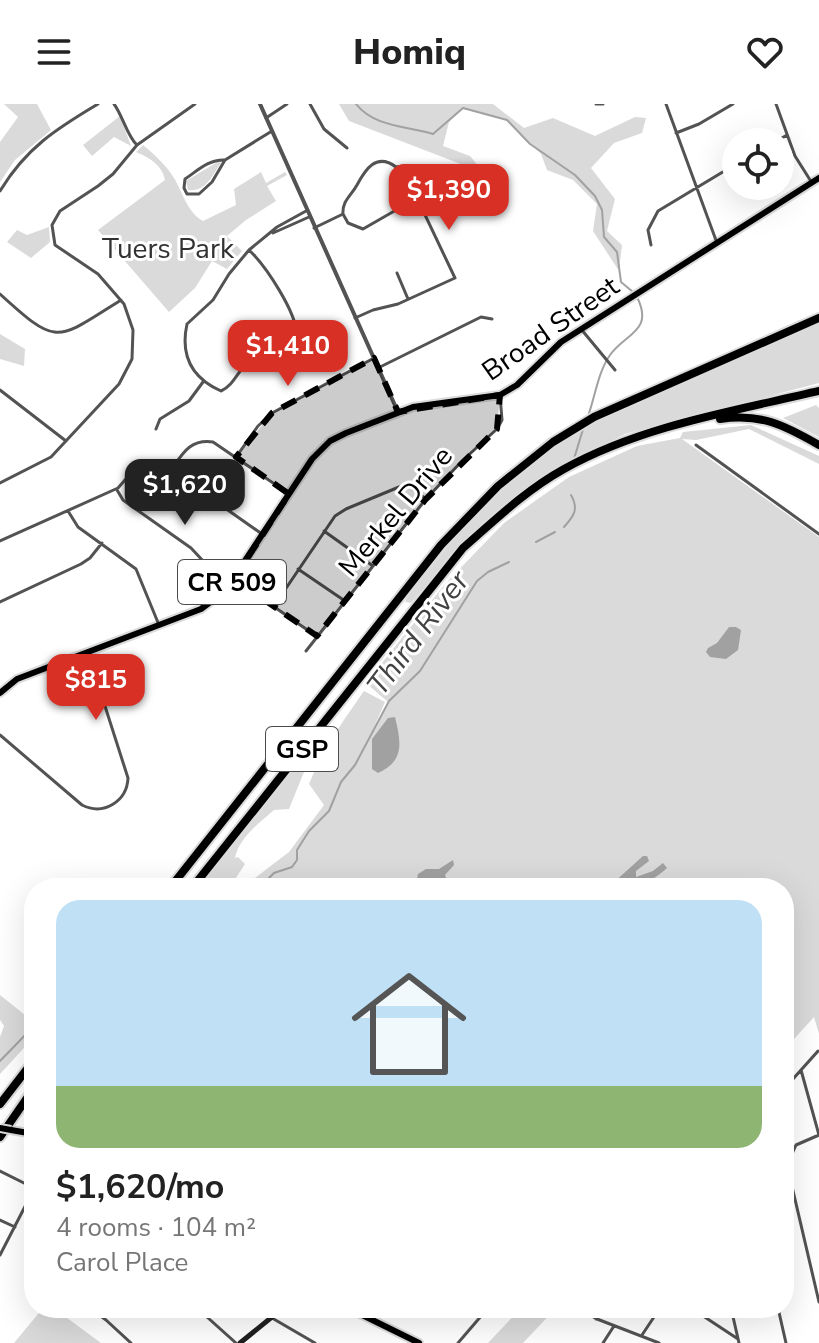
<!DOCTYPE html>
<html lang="en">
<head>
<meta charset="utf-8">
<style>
	body { margin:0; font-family:"Nunito Sans",sans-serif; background:#f2f2f2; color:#222; height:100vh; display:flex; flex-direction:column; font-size:30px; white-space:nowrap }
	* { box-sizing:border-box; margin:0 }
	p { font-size:26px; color:#767676 }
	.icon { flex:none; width:44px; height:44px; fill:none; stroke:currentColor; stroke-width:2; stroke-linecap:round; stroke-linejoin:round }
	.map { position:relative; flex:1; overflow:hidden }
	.side { position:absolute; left:24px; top:774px; width:770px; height:440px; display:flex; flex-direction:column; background:#fff; border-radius:32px; box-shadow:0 8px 32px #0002 }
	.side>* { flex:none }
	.tools { position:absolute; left:722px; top:24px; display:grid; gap:16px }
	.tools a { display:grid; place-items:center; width:72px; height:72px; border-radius:50%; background:#fff; box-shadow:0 8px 32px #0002; font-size:40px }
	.price { position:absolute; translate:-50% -68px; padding:0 18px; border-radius:16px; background:#d93025; color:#fff; font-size:26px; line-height:52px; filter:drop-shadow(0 2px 4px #0008) }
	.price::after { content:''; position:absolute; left:50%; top:48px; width:24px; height:18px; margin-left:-12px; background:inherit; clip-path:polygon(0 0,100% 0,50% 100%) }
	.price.on { background:#222; color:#fff }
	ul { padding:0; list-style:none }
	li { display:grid; align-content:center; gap:16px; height:424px; padding:0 32px }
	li+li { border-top:2px solid #e0e0e0 }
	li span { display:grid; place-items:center; height:248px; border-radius:24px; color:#555 }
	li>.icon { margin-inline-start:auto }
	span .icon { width:144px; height:144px; fill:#fffc; stroke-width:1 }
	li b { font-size:34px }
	header { display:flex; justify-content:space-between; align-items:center; height:104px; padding:0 32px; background:#fff; font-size:36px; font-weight:800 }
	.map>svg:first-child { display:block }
</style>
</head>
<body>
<header><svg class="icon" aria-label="menu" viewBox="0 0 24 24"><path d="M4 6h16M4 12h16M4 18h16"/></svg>Homiq<svg class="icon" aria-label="heart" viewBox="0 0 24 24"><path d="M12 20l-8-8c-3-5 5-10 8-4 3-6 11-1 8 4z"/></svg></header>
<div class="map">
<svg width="819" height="1239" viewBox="0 0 819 1239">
	<rect width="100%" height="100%" fill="#fff"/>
	<!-- green -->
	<path fill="#dadada" d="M 4,0 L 37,0 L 51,26 L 15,56 L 0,78 L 0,38 L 18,13 Z
		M 339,0 L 493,0 L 524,24 L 553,14 L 595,32 L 635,13 L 646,14 L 642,29 L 614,39 L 591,64 L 615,95 L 607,127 L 622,141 L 619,167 L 593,127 L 597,100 L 573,76 L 547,66 L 541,50 L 507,16 L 463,5 L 449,18 L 443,42 L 470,52 L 484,69 L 349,17 Z
		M 120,12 L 131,42 L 114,33 L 92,52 L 83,41 Z
		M 143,41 C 155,51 166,61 174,74 C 183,89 187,108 203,117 L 236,101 L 234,85 L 261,68 L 266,79 L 285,68 L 287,71 L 267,82 L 276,97 L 246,116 L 227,132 L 242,147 L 227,165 L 212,157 L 195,184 L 169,208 L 98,126 L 165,76 C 162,61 150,54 136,48 Z
		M 219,57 L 221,59 C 212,72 206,88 188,86 L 186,77 Z
		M 49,123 L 50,138 L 31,154 L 7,138 L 17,126 L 27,131 Z
		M 819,220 L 819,279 L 625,330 L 563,360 L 521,389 L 467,433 L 411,499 L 405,498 C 411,484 425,471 435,458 C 484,396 532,351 603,312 Z
		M 0,230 L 25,245 L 24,262 L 0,255 Z
		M 816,301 L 819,304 L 819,333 L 783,314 Z
		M 751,321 L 819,352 L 819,360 L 749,325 L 696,336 L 682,335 L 819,433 L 819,930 L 814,913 L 784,946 L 784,784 L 242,784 L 289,748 L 324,701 L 309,680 C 323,645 343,617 364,587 L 385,598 L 371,630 L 388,598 L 366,579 L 445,480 L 504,419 L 569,373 L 637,342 L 680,334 L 683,328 Z
		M 317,636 L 289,705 L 274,706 C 258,720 239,734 235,754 L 238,753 L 245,760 L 234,777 L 226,784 L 199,784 Z
		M 0,891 L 25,911 L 34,910 L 34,933 L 0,970 L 0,933 L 4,922 L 0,916 Z
		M 43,1204 L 55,1205 L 101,1239 L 14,1239 Z
		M 521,1204 L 556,1204 L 523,1239 L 488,1239 Z"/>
	<!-- water -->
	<path fill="#a1a1a1" d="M 729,523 L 736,523 L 741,526 L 738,546 L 726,555 L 710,553 L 706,548 L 708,544 L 717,539 Z
		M 395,613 C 401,638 405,657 378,669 L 372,665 L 372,635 L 388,614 Z
		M 643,752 L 647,752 L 649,757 L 636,767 L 636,773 L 653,767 L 663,759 L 667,764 C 647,783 626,784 599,784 L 612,780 Z
		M 453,756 L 454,761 L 445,771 L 450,784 L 439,784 L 433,775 L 417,775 L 418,770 L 426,765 L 439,765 Z"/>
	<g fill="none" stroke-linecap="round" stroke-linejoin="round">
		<!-- stream -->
		<path stroke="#a1a1a1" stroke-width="2" d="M 356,0 C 374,23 406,22 433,30 L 463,4 L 507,16 L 530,40 L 575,71 L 595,92 L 602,106 L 604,133 L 617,148 L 621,178 L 633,188
			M 588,312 C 595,293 598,268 610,251 C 626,229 654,227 637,193
			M 573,358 L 584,322
			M 564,423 C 574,412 579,405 571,391
			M 536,438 L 555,428
			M 259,784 L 274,769 L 292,763 L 297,756 L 297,746 L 309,727 L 329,707 L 341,678 L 355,661 L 389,597 L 420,567 L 477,477 L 488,468 L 509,458
			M 0,957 L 34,922"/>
		<defs>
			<path id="primary" d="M 0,589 L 17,575 L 201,505 L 225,487 L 312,355 L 330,337 L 346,329 L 413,303 L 500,291 L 517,281 L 561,238 L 819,74
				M 11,1026 L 34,1030
				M 348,1204 L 419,1239"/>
			<path id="motorway" d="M 720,315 C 761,309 784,321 819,341
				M 170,784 L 441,441 L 498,382 L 553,338 L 594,313 L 819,214
				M 192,784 L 463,444 C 495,416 526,386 564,365 C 641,322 733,307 819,287
				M 0,1000 L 34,956
				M 0,1033 L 34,984"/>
		</defs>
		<!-- primary casing -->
		<use href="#primary" stroke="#dbdbdb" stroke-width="10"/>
		<!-- motorway casing -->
		<use href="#motorway" stroke="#dbdbdb" stroke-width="12"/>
		<!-- minor -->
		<path stroke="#535353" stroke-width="3" d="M 114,0 C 123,12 127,32 137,41
			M 310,0 L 324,25 L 347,44
			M 596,0 L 603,0
			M 666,0 L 717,139
			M 776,0 L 795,52 L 812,79
			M 266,14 L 287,0
			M 676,29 L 699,20 L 733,0
			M 775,38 L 787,31
			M 225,56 L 212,78 L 199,90 L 187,90 L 184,84 L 185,75 C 197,67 209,55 225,56 L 272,27
			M 0,87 C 26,44 56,25 98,0
			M 343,110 C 342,97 351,92 357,81 C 365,66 376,48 396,63 L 397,71 L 404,70 L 404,62 L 396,63
			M 343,110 L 348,119 L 363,125 L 417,94 L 445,83
			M 314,124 L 343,110
			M 273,129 L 309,113
			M 651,141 L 648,126 L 658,107 L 736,60
			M 249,146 C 266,162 297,209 297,232 C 288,250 268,246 252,255 C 239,263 235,281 221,287 C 192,274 180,252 187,220 L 213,196 L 229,170 L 249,146 L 277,123 L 306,107
			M 397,169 L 408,195
			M 0,190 C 58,243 56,237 121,196
			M 355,214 L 373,206 L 398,200 L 455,174 L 417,94
			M 581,225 L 615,266
			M 250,234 L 257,253
			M 378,264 L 481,213 L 492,215
			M 0,286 L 66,337
			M 156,325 L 160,315 L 189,297 L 203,278
			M 696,341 L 819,430
			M 236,353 L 258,322 L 272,309 L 374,254
			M 171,366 C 183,349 190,335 213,338 L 289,390
			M 0,379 L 51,353 L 119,280 L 132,255 L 133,226 L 124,200 L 98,170 L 55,141 L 52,121 L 60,107 L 98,82 L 113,70 L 137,41 L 195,0
			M 117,386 L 123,396 L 191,444 L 205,459 L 231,479
			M 68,407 L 78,423 L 136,465 L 159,521
			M 324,427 L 373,462
			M 0,437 L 118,384 L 139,360 L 150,357 L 165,362 L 262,430
			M 298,465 L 345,497
			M 234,475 L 316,532
			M 0,498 L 81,460 L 90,454 L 102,439
			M 274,502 L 335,412 L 346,405 L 399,383 L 410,383 L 426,395
			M 306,547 L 426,395 L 462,357 L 497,325 L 502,316 L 500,291
			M 0,631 L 82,701 C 104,712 127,697 128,674 L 88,549
			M 801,966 L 819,1031
			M 784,985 L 818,947
			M 819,1031 L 796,1041 L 787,1061 L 819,1198
			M 0,1067 L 34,1084
			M 0,1116 L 15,1123
			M 0,1151 L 34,1085
			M 90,1204 L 106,1216 L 131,1239
			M 197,1204 L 236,1239
			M 577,1204 L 597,1215 L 659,1239
			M 691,1204 L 738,1235
			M 731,1204 L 739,1239
			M 778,1204 L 786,1239
			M 272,1214 L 315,1239
			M 596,1215 L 600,1204
			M 642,1231 L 660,1204
			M 458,1239 L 488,1204
			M 603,1239 L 614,1222"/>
		<!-- tertiary -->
		<path stroke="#535353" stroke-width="4" d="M 260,0 L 398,308"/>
		<!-- secondary -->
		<path stroke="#202020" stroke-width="5" d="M 240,1239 L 283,1204"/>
		<!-- primary -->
		<use href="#primary" stroke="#000" stroke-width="6"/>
		<!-- motorway -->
		<use href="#motorway" stroke="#000" stroke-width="8"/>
		<defs>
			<path id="primary-bridge" d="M 0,1024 L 11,1026"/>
		</defs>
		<!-- primary-bridge casing -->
		<use href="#primary-bridge" stroke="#dbdbdb" stroke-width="10" stroke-linecap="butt"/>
		<!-- primary-bridge -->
		<use href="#primary-bridge" stroke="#000" stroke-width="6"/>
	</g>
	<!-- marked area -->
	<path fill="#000" fill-opacity="0.2" stroke="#000" stroke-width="6" stroke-dasharray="16 10" stroke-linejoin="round" d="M 374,254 L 398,308 L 500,291 L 497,325 L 426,395 L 317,532 L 234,475 L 289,390 L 236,353 L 272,309 Z"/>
	<g text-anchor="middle" stroke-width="6" stroke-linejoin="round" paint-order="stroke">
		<!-- shield labels -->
		<g fill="#fff" stroke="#4c4c4c" stroke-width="2">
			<rect x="178" y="456" width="108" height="44" rx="6"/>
			<rect x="266" y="623" width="72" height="44" rx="6"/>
		</g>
		<g font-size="26" font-weight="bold" fill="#000">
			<text x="232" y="487">CR 509</text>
			<text x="302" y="654">GSP</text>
		</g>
		<!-- park labels -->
		<g font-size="28" fill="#313131" stroke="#fff">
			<text x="168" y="154">Tuers Park</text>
		</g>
		<!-- street labels -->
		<g font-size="28" fill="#000" stroke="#fff">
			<text transform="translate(550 224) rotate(-35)" y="10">Broad Street</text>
			<text transform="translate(395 407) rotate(-50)" y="10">Merkel Drive</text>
		</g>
		<!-- water labels -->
		<g font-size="30" font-style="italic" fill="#424242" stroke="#fff">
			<text transform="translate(418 529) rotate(-53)" y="10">Third River</text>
		</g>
	</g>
</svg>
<div class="tools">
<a><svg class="icon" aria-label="locate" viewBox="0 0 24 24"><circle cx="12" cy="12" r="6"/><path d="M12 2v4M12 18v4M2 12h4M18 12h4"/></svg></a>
</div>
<b class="price" style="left:449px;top:128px">$1,390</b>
<b class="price" style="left:288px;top:284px">$1,410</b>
<b class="price on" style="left:185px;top:423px">$1,620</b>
<b class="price" style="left:96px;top:618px">$815</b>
<section class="side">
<ul>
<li><span style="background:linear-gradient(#bfe0f5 75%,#8fb573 0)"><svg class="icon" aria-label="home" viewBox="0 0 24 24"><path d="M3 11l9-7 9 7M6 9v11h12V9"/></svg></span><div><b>$1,620/mo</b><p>4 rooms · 104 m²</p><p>Carol Place</p></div></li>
</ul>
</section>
</div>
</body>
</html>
